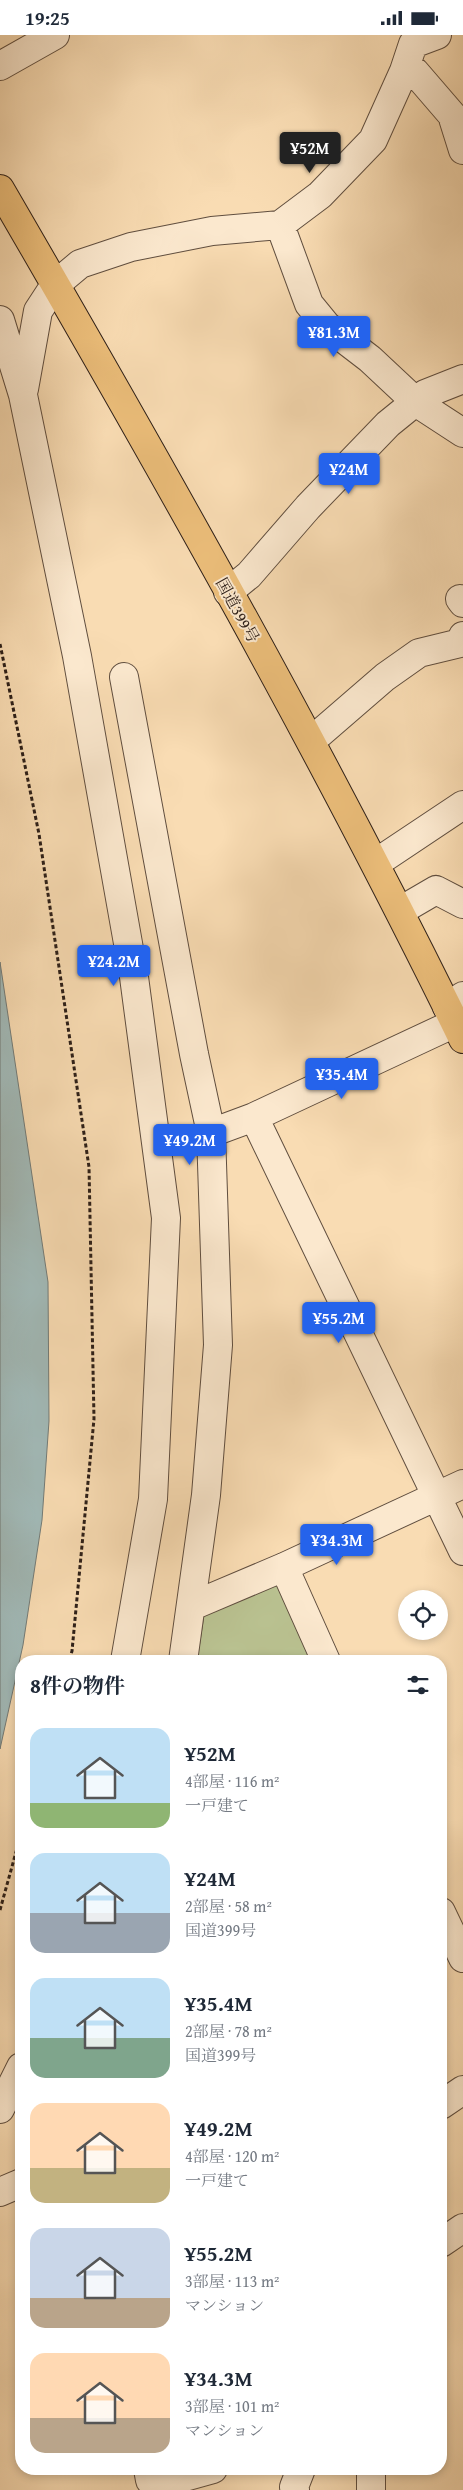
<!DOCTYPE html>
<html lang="ja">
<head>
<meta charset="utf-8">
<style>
	body { margin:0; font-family:"Gentium Book Plus","Noto Serif JP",serif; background:#f6f6f7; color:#1f2937; height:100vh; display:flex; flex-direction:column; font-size:19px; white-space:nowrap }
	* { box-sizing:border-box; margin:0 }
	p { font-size:16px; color:#747a83 }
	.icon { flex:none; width:28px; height:28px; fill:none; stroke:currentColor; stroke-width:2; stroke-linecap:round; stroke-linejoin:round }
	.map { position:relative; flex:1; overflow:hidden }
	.side { position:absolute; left:15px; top:1620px; width:432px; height:820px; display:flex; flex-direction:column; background:#fff; border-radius:20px; box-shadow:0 2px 8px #0003 }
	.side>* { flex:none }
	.buttons { position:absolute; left:398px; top:1555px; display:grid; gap:10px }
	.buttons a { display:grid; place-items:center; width:50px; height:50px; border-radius:50%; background:#fff; box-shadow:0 2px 8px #0003; font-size:25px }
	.price { position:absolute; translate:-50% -42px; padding:0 11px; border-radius:5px; background:#2563eb; color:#fff; font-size:16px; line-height:32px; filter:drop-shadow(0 1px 2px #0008) }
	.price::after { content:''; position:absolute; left:50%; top:30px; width:15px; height:11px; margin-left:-8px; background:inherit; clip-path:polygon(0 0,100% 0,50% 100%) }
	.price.on { background:#222; color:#fff }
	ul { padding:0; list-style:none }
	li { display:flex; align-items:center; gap:15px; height:125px; padding:0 15px }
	li span { display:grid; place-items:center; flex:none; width:140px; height:100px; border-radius:15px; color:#555 }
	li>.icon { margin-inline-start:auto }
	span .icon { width:60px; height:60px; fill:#fffc; stroke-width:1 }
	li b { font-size:21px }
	h2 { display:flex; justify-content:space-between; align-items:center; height:60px; padding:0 15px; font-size:21px }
	.status { display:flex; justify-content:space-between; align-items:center; height:35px; padding:0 25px; background:#fff; direction:ltr }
	.status svg { height:14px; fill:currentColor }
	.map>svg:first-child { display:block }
</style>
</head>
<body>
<div class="status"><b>19:25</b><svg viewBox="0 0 49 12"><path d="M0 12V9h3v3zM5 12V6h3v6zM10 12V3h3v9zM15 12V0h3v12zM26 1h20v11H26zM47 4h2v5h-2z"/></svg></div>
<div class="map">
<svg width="463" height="2455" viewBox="0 0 463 2455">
	<rect width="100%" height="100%" fill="#f9dcb3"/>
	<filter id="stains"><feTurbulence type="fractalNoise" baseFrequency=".004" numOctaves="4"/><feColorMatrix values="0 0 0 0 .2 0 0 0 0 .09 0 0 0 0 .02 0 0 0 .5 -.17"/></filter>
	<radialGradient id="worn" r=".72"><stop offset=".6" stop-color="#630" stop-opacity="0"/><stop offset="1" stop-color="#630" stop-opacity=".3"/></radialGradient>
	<!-- park -->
	<path fill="#b9c190" stroke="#737054" d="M 277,1549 L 313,1626 L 197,1626 L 204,1580 Z"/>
	<!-- water -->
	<path fill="#a1b9b7" stroke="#737b77" d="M 0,927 L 48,1247 L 49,1386 L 42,1485 L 23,1610 L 0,1714 Z"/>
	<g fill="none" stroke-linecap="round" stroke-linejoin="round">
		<defs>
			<path id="street" d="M 0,31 L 55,0
				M 404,36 L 413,9 L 437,0
				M 280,190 L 309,269 L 327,291 L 370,324 L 417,368 L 463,398
				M 0,285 L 23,360 L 77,621 L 134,942 L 166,1183 L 153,1464 L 125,1626
				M 24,354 L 38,276 L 55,250 L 80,229 L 131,212 L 212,196 L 280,190 L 320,160 L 373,105 L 404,36 L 415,37 L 452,80 L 463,115
				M 228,557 L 249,540 L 308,472 L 388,389 L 425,359 L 463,344
				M 460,564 L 463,568
				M 124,642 L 194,1019 L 211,1098 L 218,1310 L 206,1460 L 183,1626
				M 311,706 L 385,642 L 419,618 L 460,608 L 463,601
				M 376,828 L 463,770
				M 400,876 L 436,855 L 463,869
				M 447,972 L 463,961
				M 254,1082 L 463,1516
				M 211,1098 L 254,1082 L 455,988
				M 284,1532 L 326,1626
				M 192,1571 L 284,1532 L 463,1449
				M 441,1877 L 463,1923
				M 441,2070 L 463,2055
				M 0,2074 L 21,2032
				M 0,2157 L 21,2148
				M 441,2208 L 463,2193
				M 148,2434 L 150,2445 L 163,2448 L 213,2434
				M 295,2455 L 294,2452 L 301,2434
				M 371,2455 L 371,2434"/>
			<path id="highway" d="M 0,154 C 162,433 321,714 463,1004"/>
		</defs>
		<!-- street casing -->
		<use href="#street" stroke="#604e3f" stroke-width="30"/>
		<!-- highway casing -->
		<use href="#highway" stroke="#2d1f18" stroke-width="30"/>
		<!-- path -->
		<path stroke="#2d1f18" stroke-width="3" stroke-dasharray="4 2.5" stroke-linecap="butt" d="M 0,609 L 39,799 L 89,1132 L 94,1384 L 72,1616 L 69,1626
			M 0,1875 L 21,1799"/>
		<!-- street -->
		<use href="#street" stroke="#fbe8ce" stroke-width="28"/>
		<!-- highway -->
		<use href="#highway" stroke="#ecbe7a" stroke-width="28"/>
	</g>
	<g text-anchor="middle" stroke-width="4" stroke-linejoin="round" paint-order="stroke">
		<!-- street labels -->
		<g font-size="16" fill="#2d1f18" stroke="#fbe8ce">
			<text transform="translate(238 575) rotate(61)" y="6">国道399号</text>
		</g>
	</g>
	<rect width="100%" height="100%" filter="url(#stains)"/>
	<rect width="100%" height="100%" fill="url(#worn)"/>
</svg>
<div class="buttons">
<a><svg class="icon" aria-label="locate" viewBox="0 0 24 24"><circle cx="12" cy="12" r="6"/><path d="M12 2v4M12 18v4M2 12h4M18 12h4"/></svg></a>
</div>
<b class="price on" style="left:310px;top:139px">¥52M</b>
<b class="price" style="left:334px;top:323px">¥81.3M</b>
<b class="price" style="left:349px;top:460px">¥24M</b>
<b class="price" style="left:114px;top:952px">¥24.2M</b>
<b class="price" style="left:342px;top:1065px">¥35.4M</b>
<b class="price" style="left:190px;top:1131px">¥49.2M</b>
<b class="price" style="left:339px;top:1309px">¥55.2M</b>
<b class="price" style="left:337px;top:1531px">¥34.3M</b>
<section class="side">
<h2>8件の物件<svg class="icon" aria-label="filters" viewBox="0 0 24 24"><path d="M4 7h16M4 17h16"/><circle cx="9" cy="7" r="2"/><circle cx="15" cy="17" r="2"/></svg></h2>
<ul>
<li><span style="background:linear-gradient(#bfe0f5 75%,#8fb573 0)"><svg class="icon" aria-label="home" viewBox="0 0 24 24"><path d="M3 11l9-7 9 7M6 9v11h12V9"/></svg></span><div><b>¥52M</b><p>4部屋 · 116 m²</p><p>一戸建て</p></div></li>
<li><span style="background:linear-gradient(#bfe0f5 60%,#9aa5b1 0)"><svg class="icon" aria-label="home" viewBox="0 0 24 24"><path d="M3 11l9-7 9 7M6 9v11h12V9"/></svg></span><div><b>¥24M</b><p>2部屋 · 58 m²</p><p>国道399号</p></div></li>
<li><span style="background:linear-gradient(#bfe0f5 60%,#7fa58c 0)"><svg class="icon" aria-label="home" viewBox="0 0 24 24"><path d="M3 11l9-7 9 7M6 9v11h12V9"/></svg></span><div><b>¥35.4M</b><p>2部屋 · 78 m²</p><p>国道399号</p></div></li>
<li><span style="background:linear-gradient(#ffd9b3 65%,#c2b280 0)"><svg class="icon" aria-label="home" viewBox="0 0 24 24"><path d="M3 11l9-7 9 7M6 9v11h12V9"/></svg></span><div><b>¥49.2M</b><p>4部屋 · 120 m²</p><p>一戸建て</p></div></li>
<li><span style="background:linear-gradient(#c9d6e8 70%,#b9a48a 0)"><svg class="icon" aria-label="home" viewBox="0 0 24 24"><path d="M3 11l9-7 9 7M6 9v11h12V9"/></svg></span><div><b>¥55.2M</b><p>3部屋 · 113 m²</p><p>マンション</p></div></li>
<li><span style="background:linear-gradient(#ffd9b3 65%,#b9a48a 0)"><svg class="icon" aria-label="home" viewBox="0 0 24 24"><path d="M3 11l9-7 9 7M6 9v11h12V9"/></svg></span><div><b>¥34.3M</b><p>3部屋 · 101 m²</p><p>マンション</p></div></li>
</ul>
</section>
</div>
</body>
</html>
